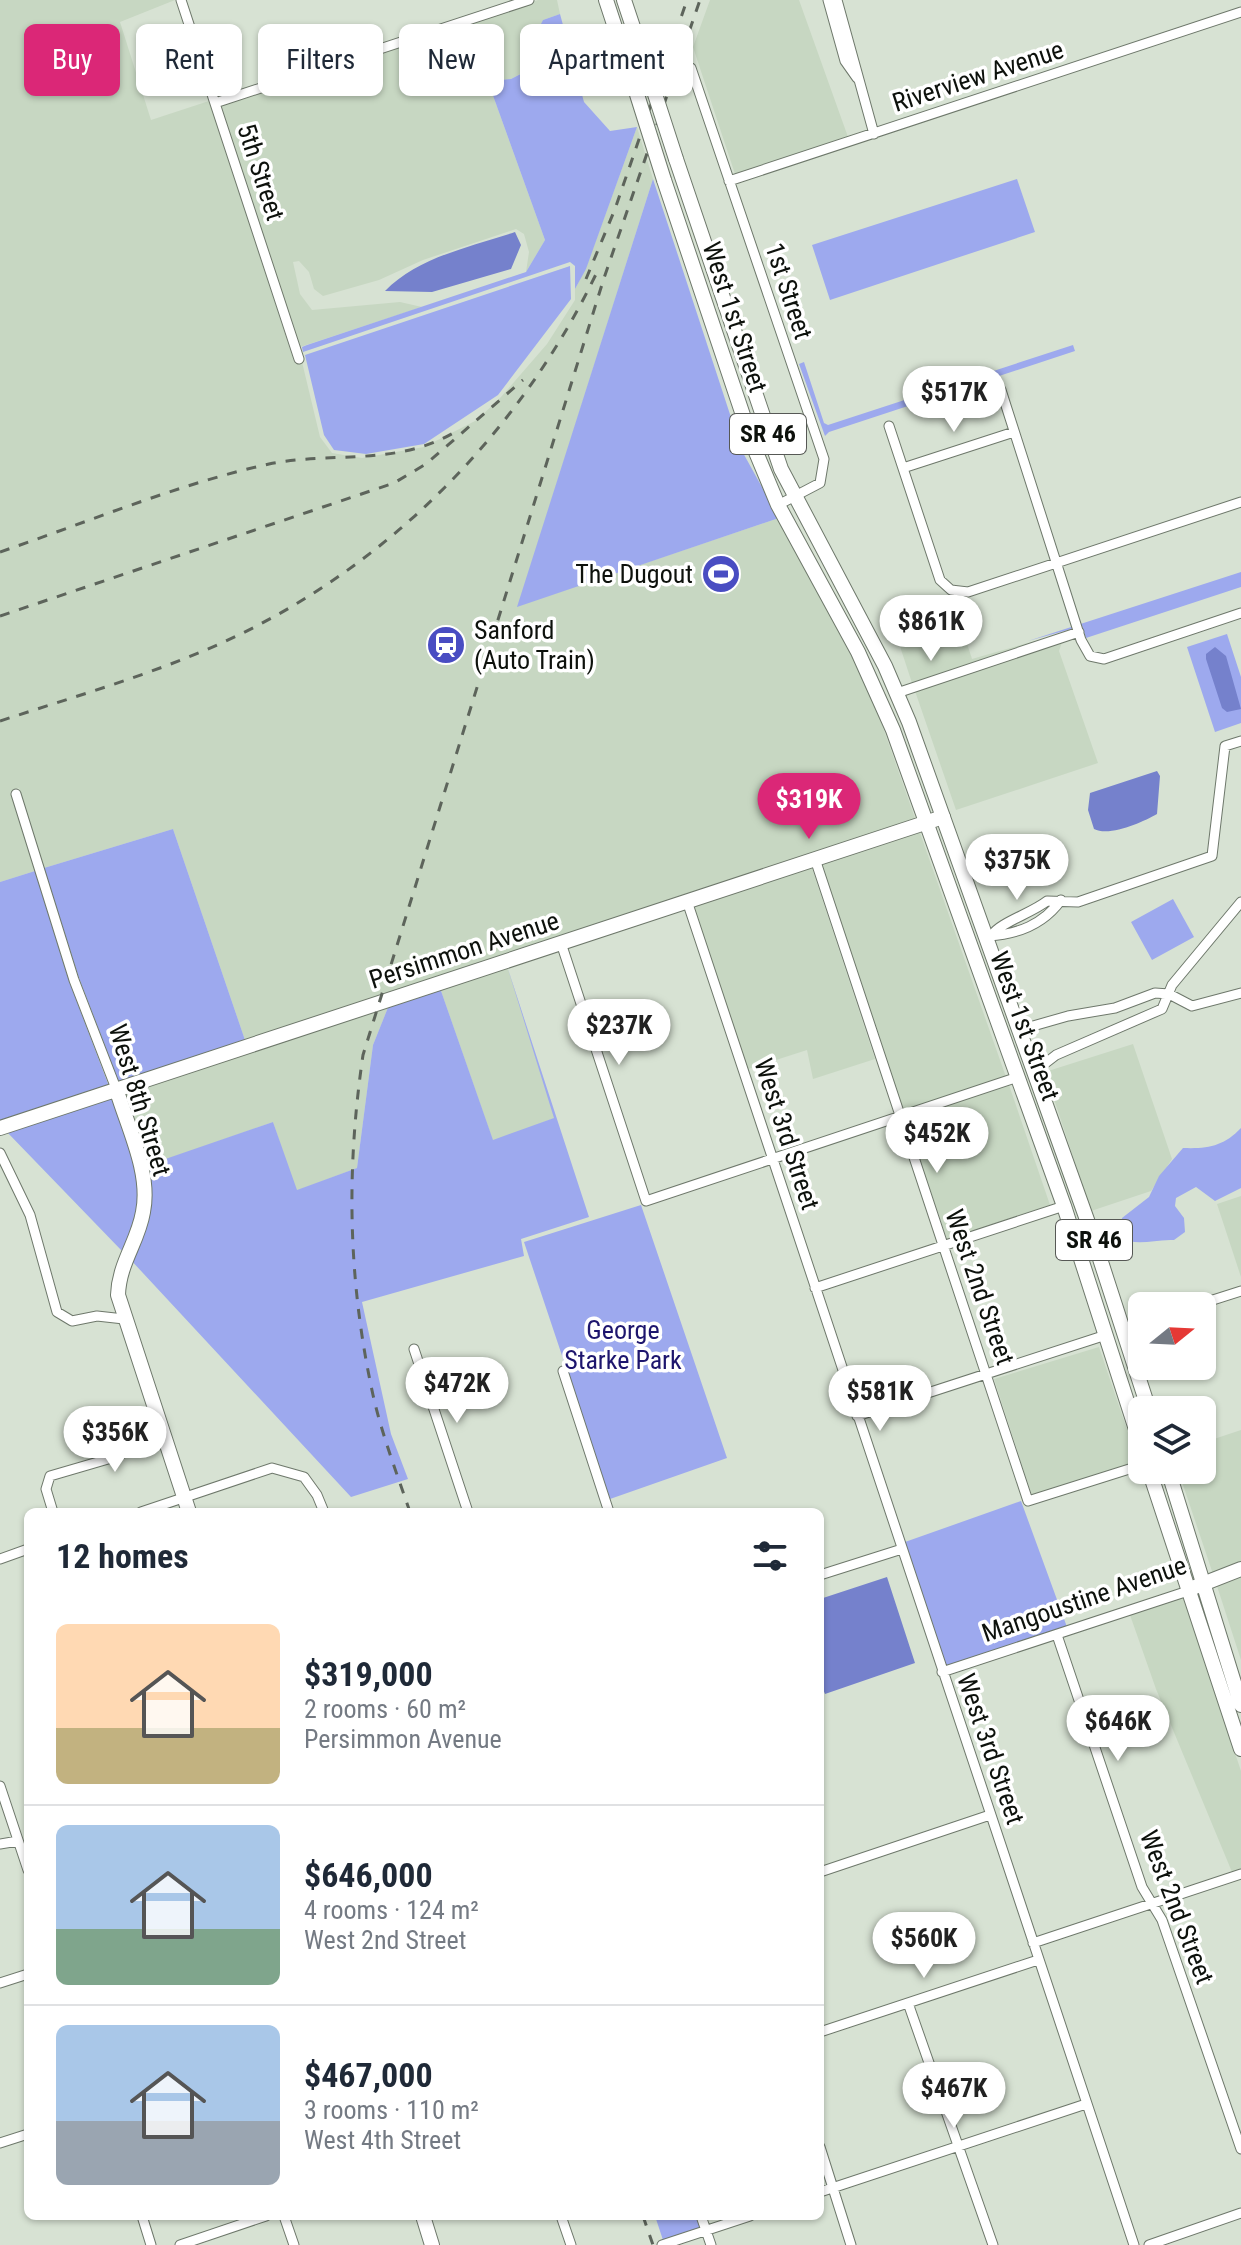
<!DOCTYPE html>
<html lang="en">
<head>
<meta charset="utf-8">
<style>
	body { margin:0; font-family:"Roboto Condensed",sans-serif; background:#f2f2f3; color:#1f2937; height:100vh; display:flex; flex-direction:column; font-size:30px; white-space:nowrap }
	* { box-sizing:border-box; margin:0 }
	p { font-size:26px; color:#747a83 }
	.icon { flex:none; width:44px; height:44px; fill:none; stroke:currentColor; stroke-width:2; stroke-linecap:round; stroke-linejoin:round }
	.map { position:relative; flex:1; overflow:hidden }
	.details { position:absolute; left:24px; top:1508px; width:800px; height:712px; display:flex; flex-direction:column; background:#fff; border-radius:12px; box-shadow:0 2px 6px #0004 }
	.details>* { flex:none }
	.guide { position:absolute; left:24px; top:24px; width:800px; height:72px; display:flex; gap:16px }
	.needle { width:52px; rotate:72deg }
	.tools { position:absolute; left:1128px; top:1292px; display:grid; gap:16px }
	.tools a { display:grid; place-items:center; width:88px; height:88px; border-radius:12px; background:#fff; box-shadow:0 2px 6px #0004; font-size:40px }
	.price { position:absolute; translate:-50% -68px; padding:0 18px; border-radius:28px; background:#fff; color:#222; font-size:26px; line-height:52px; filter:drop-shadow(0 2px 4px #0008) }
	.price::after { content:''; position:absolute; left:50%; top:48px; width:24px; height:18px; margin-left:-12px; background:inherit; clip-path:polygon(0 0,100% 0,50% 100%) }
	.price.selected { background:#db2777; color:#fff }
	ul { padding:0; list-style:none }
	li { display:flex; align-items:center; gap:24px; height:200px; padding:0 32px }
	li+li { border-top:2px solid #e0e1e3 }
	li span { display:grid; place-items:center; flex:none; width:224px; height:160px; border-radius:12px; color:#555 }
	li>.icon { margin-inline-start:auto }
	span .icon { width:96px; height:96px; fill:#fffc; stroke-width:1 }
	li b { font-size:34px }
	h2 { display:flex; justify-content:space-between; align-items:center; height:96px; padding:0 32px; font-size:34px }
	.chip { padding:0 28px; border-radius:12px; background:#fff; box-shadow:0 2px 6px #0004; font-size:28px; line-height:72px }
	.chip.selected { background:#db2777; color:#fff }
	.map>svg:first-child { display:block }
</style>
</head>
<body>
<div class="map">
<svg width="1241" height="2245" viewBox="0 0 1241 2245">
	<rect width="100%" height="100%" fill="#d7e2d3"/>
	<!-- built -->
	<path fill="#c7d7c2" d="M 0,0 L 175,0 L 120,22 L 151,120 L 209,101 L 295,364 L 302,362 L 320,437 L 332,453 L 362,458 L 424,447 L 477,420 L 501,397 L 547,344 L 575,300 L 575,289 L 586,268 L 637,127 L 653,179 L 518,606 L 779,518 L 868,685 L 916,821 L 246,1043 L 173,829 L 44,868 L 19,788 L 10,792 L 35,871 L 0,882 Z
		M 538,0 L 557,0 L 560,14 L 543,20 L 538,64 L 511,79 L 492,81 L 491,90 L 545,240 L 526,272 L 529,252 L 524,234 L 516,229 L 423,260 L 379,280 L 323,296 L 314,289 L 309,272 L 299,261 L 293,262 L 300,294 L 312,310 L 400,302 L 422,307 L 300,347 L 221,106 Z
		M 710,0 L 799,0 L 848,137 L 735,174 L 693,47 Z
		M 955,606 L 972,659 L 1059,634 L 912,683 L 892,622 L 899,623 Z
		M 1062,642 L 1059,651 L 1098,763 L 956,810 L 915,691 Z
		M 919,830 L 1006,1077 L 903,1111 L 821,862 Z
		M 811,865 L 875,1059 L 813,1079 L 807,1050 L 748,1069 L 693,904 Z
		M 507,966 L 555,1118 L 493,1141 L 440,988 Z
		M 389,1005 L 373,1045 L 357,1168 L 296,1191 L 273,1122 L 148,1166 L 123,1094 Z
		M 1133,1044 L 1172,1159 L 1151,1191 L 1091,1211 L 1045,1072 Z
		M 1009,1085 L 1050,1205 L 947,1239 L 906,1120 Z
		M 1241,1196 L 1241,1277 L 1217,1204 Z
		M 1099,1347 L 1138,1462 L 1032,1496 L 994,1379 Z
		M 1241,1430 L 1241,1564 L 1213,1574 L 1178,1470 L 1202,1470 L 1202,1443 Z
		M 1241,1574 L 1241,1660 L 1216,1583 Z
		M 1183,1597 L 1241,1771 L 1241,1869 L 1232,1872 L 1156,1689 L 1130,1615 Z"/>
	<!-- green -->
	<path fill="#9da9ee" d="M 560,14 L 584,102 L 610,131 L 637,127 L 586,269 L 575,289 L 575,266 L 570,262 L 303,352 L 302,347 L 307,345 L 526,272 L 545,240 L 491,90 L 492,81 L 511,79 L 538,65 L 543,42 L 538,30 L 543,20 Z
		M 653,179 L 742,451 L 779,518 L 517,607 Z
		M 1017,179 L 1035,232 L 830,300 L 812,245 Z
		M 570,266 L 571,299 L 498,395 L 424,444 L 366,454 L 334,450 L 324,435 L 305,355 Z
		M 1073,345 L 1075,351 L 829,432 L 825,436 L 799,364 L 804,362 L 824,423 L 828,425 Z
		M 1241,572 L 1241,587 L 1086,638 L 1082,626 L 1028,641 Z
		M 1227,634 L 1241,677 L 1241,723 L 1215,732 L 1187,647 Z
		M 173,829 L 246,1043 L 120,1085 L 79,978 L 44,868 Z
		M 35,871 L 69,981 L 110,1089 L 0,1123 L 0,882 Z
		M 1173,899 L 1194,937 L 1152,960 L 1131,922 Z
		M 507,966 L 589,1217 L 521,1239 L 524,1256 L 362,1302 L 391,1434 L 408,1479 L 351,1497 L 129,1258 L 144,1228 L 128,1109 L 148,1165 L 273,1122 L 297,1190 L 357,1168 L 373,1045 L 389,1005 L 440,988 L 493,1140 L 554,1118 Z
		M 113,1097 L 138,1175 L 138,1213 L 122,1251 L 6,1131 Z
		M 1241,1128 L 1241,1188 L 1215,1201 L 1196,1187 L 1176,1198 L 1175,1206 L 1184,1218 L 1185,1232 L 1174,1240 C 1153,1239 1139,1247 1120,1238 L 1122,1218 L 1149,1197 L 1159,1176 L 1183,1148 C 1208,1149 1224,1146 1241,1128 Z
		M 641,1205 L 727,1458 L 610,1499 L 524,1242 Z
		M 1021,1501 L 1067,1627 L 945,1666 L 905,1542 Z
		M 655,2216 L 696,2216 L 700,2228 L 663,2240 Z"/>
	<!-- water -->
	<path fill="#7581cc" d="M 515,232 L 521,245 L 511,269 L 432,292 L 385,291 C 418,257 470,247 515,232 Z
		M 1215,647 L 1226,656 L 1241,709 L 1227,712 L 1222,708 L 1206,659 L 1206,654 Z
		M 1157,771 L 1160,776 L 1157,814 C 1143,822 1110,837 1094,829 L 1088,810 L 1090,793 Z
		M 887,1577 L 915,1663 L 825,1694 L 820,1682 L 820,1599 Z"/>
	<g fill="none" stroke-linecap="round" stroke-linejoin="round">
		<defs>
			<path id="street" d="M 181,0 L 299,359
				M 828,0 L 845,61 L 857,78
				M 837,0 L 874,134
				M 691,68 L 824,459 L 820,483 L 778,505
				M 215,103 L 529,0
				M 729,181 L 1241,12
				M 1001,390 L 1081,640 L 1090,656 L 1104,659 L 1241,613
				M 889,426 L 940,580 L 951,590 L 968,592 L 1241,502
				M 903,468 L 1014,432
				M 897,693 L 1079,632
				M 16,794 L 74,980 L 117,1091
				M 815,859 L 1028,1501 L 1142,1465
				M 687,901 L 1134,2245
				M 992,935 C 999,923 1032,913 1047,901 L 1078,902 L 1212,856 L 1225,746 L 1241,741
				M 989,936 C 1018,934 1043,925 1061,900
				M 561,943 L 646,1201 L 1018,1077
				M 1019,1030 L 1068,1016 L 1115,1008 L 1155,993 L 1169,994 L 1192,1006 L 1241,993
				M 1034,1072 L 1056,1055 L 1162,1009 L 1172,985 L 1241,902
				M 0,1153 L 30,1215 L 57,1312 L 72,1321 L 97,1316 L 124,1319
				M 815,1288 L 1064,1206
				M 1194,1306 L 1241,1291
				M 1122,1329 L 1142,1322
				M 414,1349 L 468,1512
				M 563,1371 L 609,1512
				M 857,1416 L 1106,1335
				M 53,1512 L 46,1489 L 50,1476 L 115,1457 L 162,1433
				M 141,1512 L 272,1468 L 304,1477 L 317,1495 L 324,1512
				M 0,1559 L 28,1549
				M 820,1575 L 902,1549
				M 1057,1635 L 1142,1887 L 1162,1920 L 1241,2149
				M 942,1672 L 1188,1591
				M 0,1786 L 28,1870
				M 0,1844 L 18,1841
				M 820,1872 L 990,1815
				M 1033,1943 L 1241,1874
				M 0,1983 L 28,1974
				M 908,2003 L 993,2245
				M 820,2032 L 1038,1960
				M 0,2143 L 28,2134
				M 820,2147 L 851,2245
				M 820,2192 L 1086,2104
				M 142,2216 L 151,2245
				M 284,2216 L 294,2245
				M 561,2216 L 571,2245
				M 701,2216 L 711,2245
				M 180,2245 L 266,2216
				M 662,2245 L 750,2216
				M 1149,2245 L 1241,2213"/>
			<path id="secondary" d="M 117,1091 C 128,1128 151,1173 143,1212 C 138,1242 119,1263 118,1295 L 189,1512
				M 0,1128 L 943,817
				M 1195,1587 L 1241,1569
				M 423,2216 L 432,2245"/>
			<path id="primary" d="M 606,0 L 634,85
				M 624,0 L 643,57
				M 676,159 L 781,469 L 885,666 L 909,722 L 1091,1231 L 1149,1410
				M 664,180 L 753,445 L 778,505 L 858,652 L 893,730 L 1064,1206 L 1142,1448
				M 1149,1470 L 1241,1749
				M 1168,1470 L 1241,1705"/>
		</defs>
		<!-- street casing -->
		<use href="#street" stroke="#6e786b" stroke-width="11"/>
		<!-- secondary casing -->
		<use href="#secondary" stroke="#6e786b" stroke-width="16"/>
		<!-- primary casing -->
		<use href="#primary" stroke="#6e786b" stroke-width="16"/>
		<!-- street -->
		<use href="#street" stroke="#fff" stroke-width="9"/>
		<!-- secondary -->
		<use href="#secondary" stroke="#fff" stroke-width="14"/>
		<!-- primary -->
		<use href="#primary" stroke="#fff" stroke-width="14"/>
		<!-- rail -->
		<path stroke="#5d645b" stroke-width="3" stroke-dasharray="10 10" stroke-linecap="butt" d="M 586,279 L 615,209 L 687,0
			M 0,552 C 88,522 178,484 269,464 C 332,451 396,467 455,432
			M 0,616 L 394,483 L 426,464 L 523,380
			M 0,721 C 73,697 147,676 217,645 C 384,571 520,434 598,270
			M 410,1512 C 397,1474 382,1435 373,1395 C 348,1281 346,1170 363,1055 L 604,278 L 700,0
			M 643,2216 L 653,2245"/>
		<defs>
			<path id="primary-bridge" d="M 643,57 L 676,159
				M 634,85 L 664,180"/>
		</defs>
		<!-- primary-bridge casing -->
		<use href="#primary-bridge" stroke="#6e786b" stroke-width="16" stroke-linecap="butt"/>
		<!-- primary-bridge -->
		<use href="#primary-bridge" stroke="#fff" stroke-width="14"/>
	</g>
	<!-- icons -->
	<defs>
		<symbol id="stadium-disc" viewBox="-11 -11 22 22"><circle r="9.5" fill="#494dc2" stroke="#fff"/><path d="M0-5a6.5 5 0 1 0 0 10a6.5 5 0 1 0 0-10ZM-3.5-1.8h7v3.6h-7Z" fill="#fff"/></symbol>
		<symbol id="station-disc" viewBox="-11 -11 22 22"><circle r="9.5" fill="#494dc2" stroke="#fff"/><path d="M-3-6H3Q5-6 5-4V2Q5 4 3 4L4.5 6H3L1.5 4h-3L-3 6H-4.5L-3 4Q-5 4-5 2V-4Q-5-6-3-6ZM-3.5-4v3h7v-3ZM-3.5 1v1.5H-2V1ZM2 1v1.5H3.5V1Z" fill="#fff"/></symbol>
	</defs>
	<g fill-rule="evenodd">
		<use href="#stadium-disc" x="699" y="552" width="44" height="44"/>
		<use href="#station-disc" x="424" y="623" width="44" height="44"/>
	</g>
	<g text-anchor="middle" stroke-width="7" stroke-linejoin="round" paint-order="stroke">
		<!-- shield labels -->
		<g fill="#fff" stroke="#565855" stroke-width="2">
			<rect x="730" y="414" width="76" height="40" rx="6"/>
			<rect x="1056" y="1220" width="76" height="40" rx="6"/>
		</g>
		<g font-size="24" font-weight="bold" fill="#0d110c">
			<text x="768" y="442">SR 46</text>
			<text x="1094" y="1248">SR 46</text>
		</g>
		<!-- street labels -->
		<g font-size="26" fill="#0d110c" stroke="#fff">
			<text transform="translate(978 76) rotate(-18)" y="9">Riverview Avenue</text>
			<text transform="translate(261 172) rotate(72)" y="9">5th Street</text>
			<text transform="translate(789 291) rotate(72)" y="9">1st Street</text>
			<text transform="translate(735 317) rotate(72)" y="9">West 1st Street</text>
			<text transform="translate(464 950) rotate(-18)" y="9">Persimmon Avenue</text>
			<text transform="translate(1025 1026) rotate(70)" y="9">West 1st Street</text>
			<text transform="translate(140 1100) rotate(73)" y="9">West 8th Street</text>
			<text transform="translate(787 1134) rotate(72)" y="9">West 3rd Street</text>
			<text transform="translate(980 1287) rotate(71)" y="9">West 2nd Street</text>
			<text transform="translate(1084 1599) rotate(-19)" y="9">Mangoustine Avenue</text>
			<text transform="translate(991 1749) rotate(71)" y="9">West 3rd Street</text>
			<text transform="translate(1177 1907) rotate(69)" y="9">West 2nd Street</text>
		</g>
		<!-- poi labels -->
		<g font-size="26" fill="#0d110c" stroke="#fff" text-anchor="end">
			<text x="693" y="583">The Dugout</text>
			<text x="474" y="639" text-anchor="start">Sanford<tspan x="474" dy="30">(Auto Train)</tspan></text>
		</g>
		<!-- park labels -->
		<g font-size="26" fill="#1d156d" stroke="#fff">
			<text x="623" y="1339">George<tspan x="623" dy="30">Starke Park</tspan></text>
		</g>
	</g>
</svg>
<div class="tools">
<a><svg class="needle" viewBox="-14 -14 28 28"><path d="M0-13l5 13h-10z" fill="#e53935"/><path d="M0 13l5-13h-10z" fill="#747a83"/></svg></a>
<a><svg class="icon" aria-label="layers" viewBox="0 0 24 24"><path d="M12 4l9 5-9 5-9-5zM3 14l9 5 9-5"/></svg></a>
</div>
<b class="price" style="left:954px;top:434px">$517K</b>
<b class="price" style="left:931px;top:663px">$861K</b>
<b class="price selected" style="left:809px;top:841px">$319K</b>
<b class="price" style="left:1017px;top:902px">$375K</b>
<b class="price" style="left:619px;top:1067px">$237K</b>
<b class="price" style="left:937px;top:1175px">$452K</b>
<b class="price" style="left:457px;top:1425px">$472K</b>
<b class="price" style="left:880px;top:1433px">$581K</b>
<b class="price" style="left:115px;top:1474px">$356K</b>
<b class="price" style="left:1118px;top:1763px">$646K</b>
<b class="price" style="left:924px;top:1980px">$560K</b>
<b class="price" style="left:954px;top:2130px">$467K</b>
<div class="guide">
<a class="chip selected">Buy</a>
<a class="chip">Rent</a>
<a class="chip">Filters</a>
<a class="chip">New</a>
<a class="chip">Apartment</a>
</div>
<section class="details">
<h2>12 homes<svg class="icon" aria-label="filters" viewBox="0 0 24 24"><path d="M4 7h16M4 17h16"/><circle cx="9" cy="7" r="2"/><circle cx="15" cy="17" r="2"/></svg></h2>
<ul>
<li><span style="background:linear-gradient(#ffd9b3 65%,#c2b280 0)"><svg class="icon" aria-label="home" viewBox="0 0 24 24"><path d="M3 11l9-7 9 7M6 9v11h12V9"/></svg></span><div><b>$319,000</b><p>2 rooms · 60 m²</p><p>Persimmon Avenue</p></div></li>
<li><span style="background:linear-gradient(#a9c7e8 65%,#7fa58c 0)"><svg class="icon" aria-label="home" viewBox="0 0 24 24"><path d="M3 11l9-7 9 7M6 9v11h12V9"/></svg></span><div><b>$646,000</b><p>4 rooms · 124 m²</p><p>West 2nd Street</p></div></li>
<li><span style="background:linear-gradient(#a9c7e8 60%,#9aa5b1 0)"><svg class="icon" aria-label="home" viewBox="0 0 24 24"><path d="M3 11l9-7 9 7M6 9v11h12V9"/></svg></span><div><b>$467,000</b><p>3 rooms · 110 m²</p><p>West 4th Street</p></div></li>
</ul>
</section>
</div>
</body>
</html>
